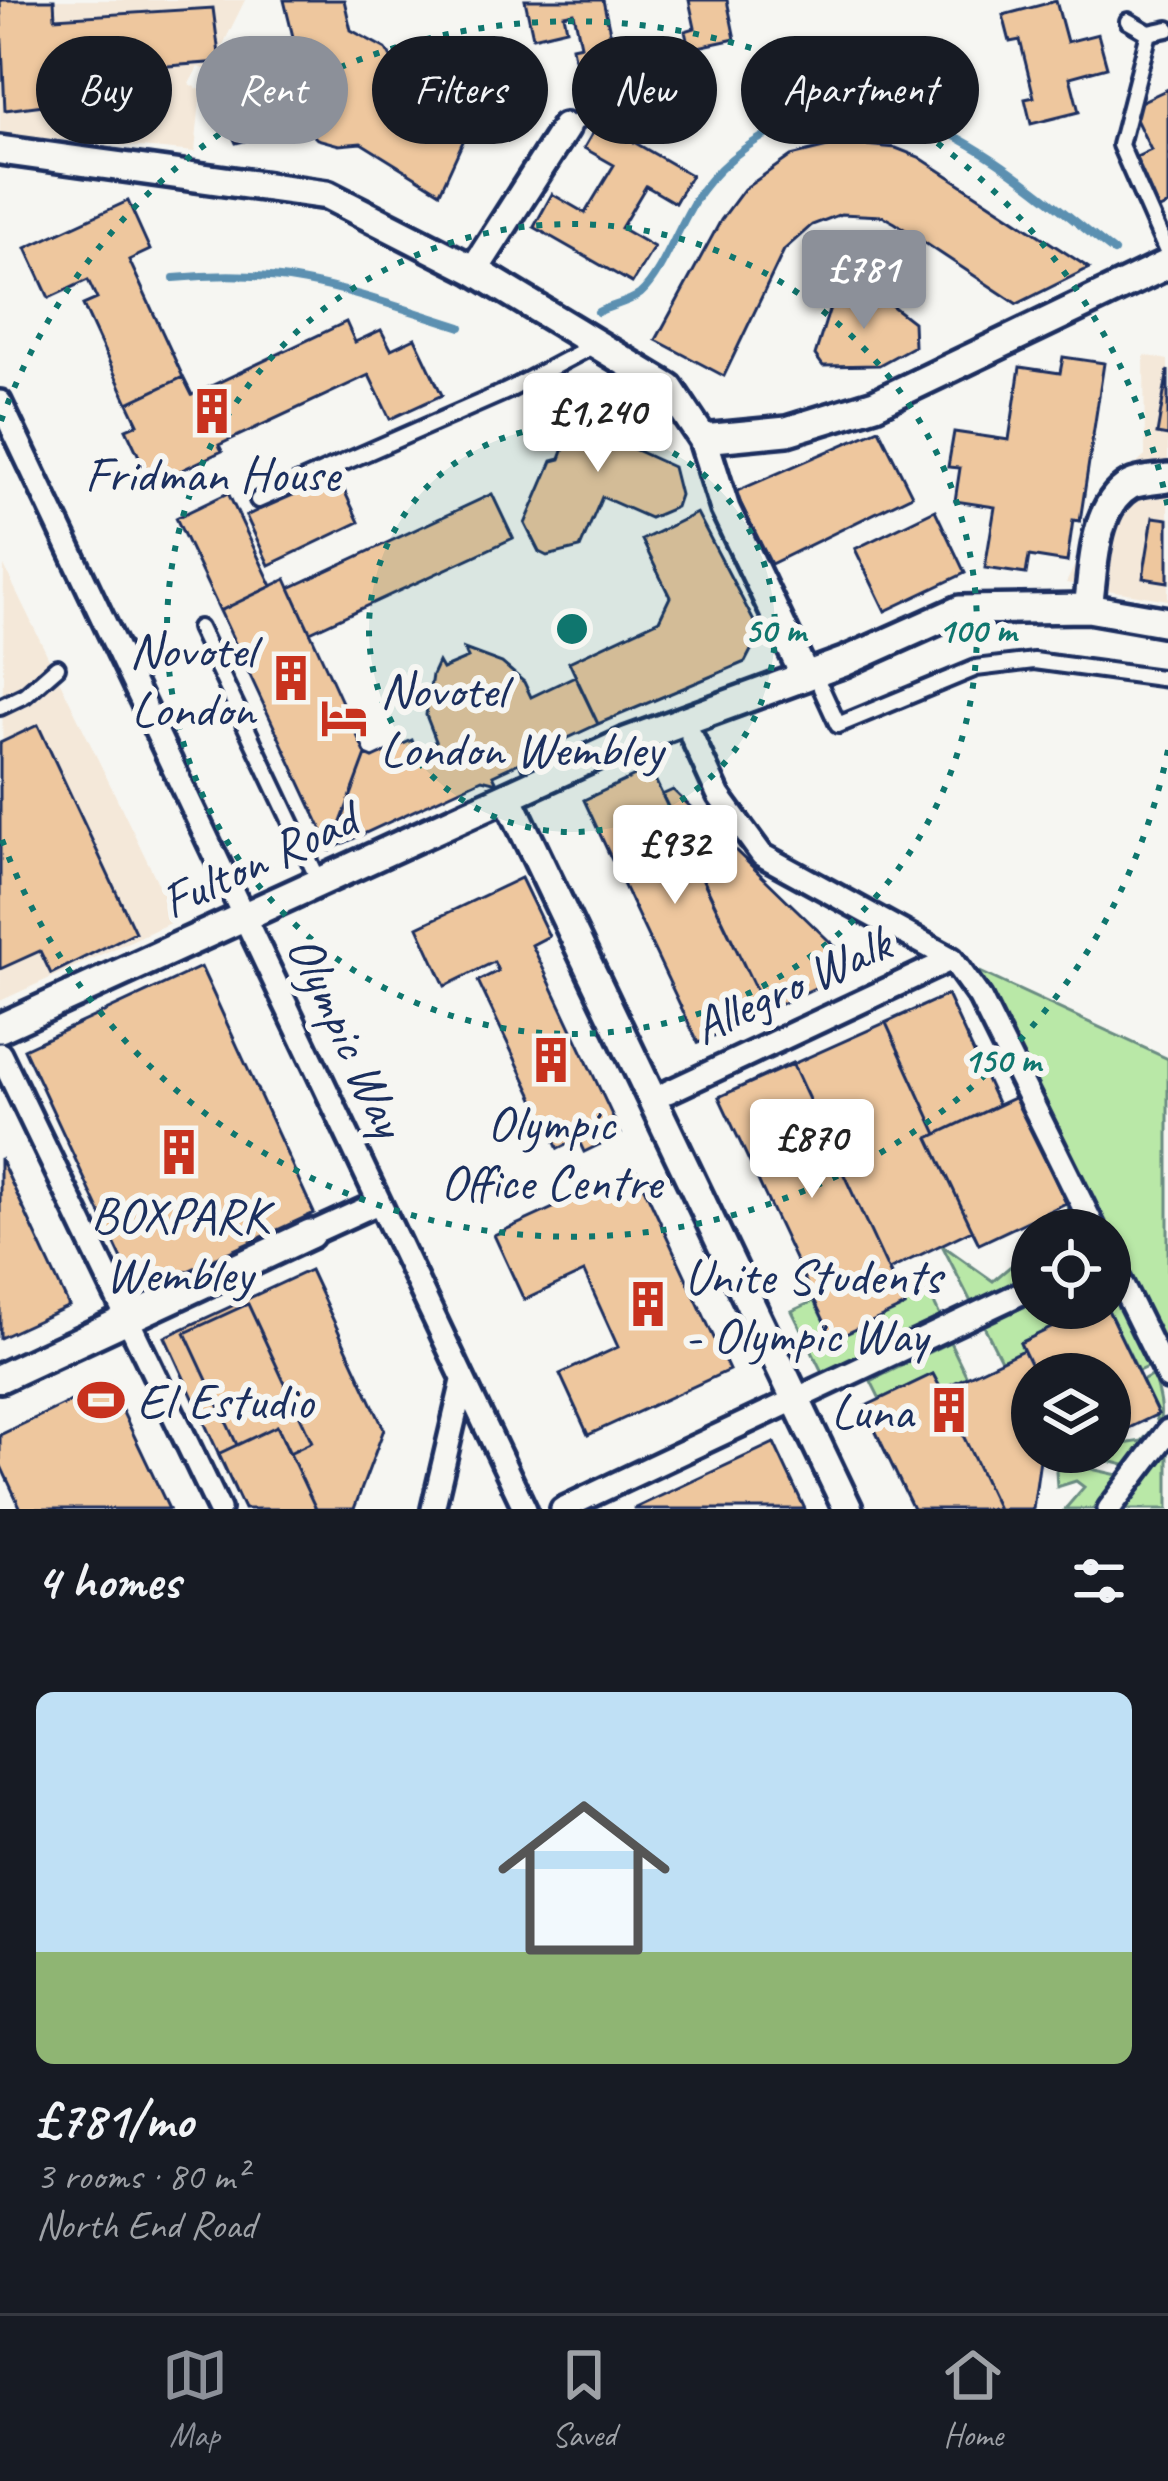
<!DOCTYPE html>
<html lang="en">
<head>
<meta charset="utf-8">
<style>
	body { margin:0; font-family:Caveat,sans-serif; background:#242831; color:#f1f3f6; height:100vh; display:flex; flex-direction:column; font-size:45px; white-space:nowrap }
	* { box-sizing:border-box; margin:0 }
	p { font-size:39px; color:#9ea1a6 }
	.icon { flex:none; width:66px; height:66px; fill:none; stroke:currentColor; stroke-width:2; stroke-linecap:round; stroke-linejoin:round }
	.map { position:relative; height:1509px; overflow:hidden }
	.drawer { display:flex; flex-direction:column; background:#171b24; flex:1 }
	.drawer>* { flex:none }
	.hud { position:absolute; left:36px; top:36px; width:1098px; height:108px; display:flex; gap:24px }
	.controls { position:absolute; left:1011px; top:1209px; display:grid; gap:24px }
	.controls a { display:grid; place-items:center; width:120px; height:120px; border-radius:50%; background:#171b24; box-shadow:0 3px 9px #0004; font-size:60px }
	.price { position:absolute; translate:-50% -102px; padding:0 27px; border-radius:12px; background:#fff; color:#222; font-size:39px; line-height:78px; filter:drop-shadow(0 3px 6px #0008) }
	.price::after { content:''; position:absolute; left:50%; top:72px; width:36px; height:27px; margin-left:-18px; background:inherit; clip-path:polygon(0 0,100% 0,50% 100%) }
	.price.current { background:#8c9099; color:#fff }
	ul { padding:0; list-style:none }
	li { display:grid; align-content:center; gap:24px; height:636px; padding:0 36px }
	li+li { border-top:3px solid #363941 }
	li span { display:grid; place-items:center; height:372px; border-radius:18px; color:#555 }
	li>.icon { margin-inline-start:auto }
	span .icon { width:216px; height:216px; fill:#fffc; stroke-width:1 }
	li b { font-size:51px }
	h2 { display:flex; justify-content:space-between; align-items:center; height:144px; padding:0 36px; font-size:51px }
	.tag { padding:0 42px; border-radius:54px; background:#171b24; box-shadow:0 3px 9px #0004; font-size:42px; line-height:108px }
	.tag.current { background:#8c9099; color:#fff }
	.tabs { display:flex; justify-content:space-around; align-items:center; height:168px; border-top:3px solid #363941; background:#171b24; font-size:33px; color:#9ea1a6 }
	.tabs a { display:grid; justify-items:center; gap:6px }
	.tabs .current { color:#8c9099 }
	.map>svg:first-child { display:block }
</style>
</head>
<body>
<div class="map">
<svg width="1168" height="1509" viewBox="0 0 1168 1509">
	<rect width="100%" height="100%" fill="#f6f6f2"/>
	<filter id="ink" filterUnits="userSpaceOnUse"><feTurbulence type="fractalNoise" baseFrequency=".00833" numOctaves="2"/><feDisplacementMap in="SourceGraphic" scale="24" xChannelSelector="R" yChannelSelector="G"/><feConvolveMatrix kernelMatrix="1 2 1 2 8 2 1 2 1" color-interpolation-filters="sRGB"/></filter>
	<g filter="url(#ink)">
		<!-- built -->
		<path fill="#f4e8d9" d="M 0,0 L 245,0 L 210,71 L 198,67 L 189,84 L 201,90 L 195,152 L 0,134 Z
			M 1144,355 L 1168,360 L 1168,600 L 1066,583 L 1114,486 L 1145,456 Z
			M 4,566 L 174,916 L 172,922 L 0,1001 Z"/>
		<!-- green -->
		<path fill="#b9e8a7" stroke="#6a8c82" stroke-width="3" d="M 952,959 L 1168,1059 L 1168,1379 L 1110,1267 L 1110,1230 L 1091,1230 L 1079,1221 L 1078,1230 L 1050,1230 L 1069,1210 L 1016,1097 L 1020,1095 Z
			M 942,1245 L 993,1281 L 1032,1248 L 1032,1274 L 972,1304 Z
			M 1110,1285 L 1149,1366 L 1138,1371 L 1107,1308 Z
			M 928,1290 L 941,1318 L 822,1372 L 792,1311 L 814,1301 L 833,1340 Z
			M 1032,1303 L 1032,1308 L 1092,1308 L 1020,1343 L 1023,1350 L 1001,1360 L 984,1326 Z
			M 950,1342 L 967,1377 L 941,1389 L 933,1374 L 880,1399 L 871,1381 Z
			M 1153,1375 C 1168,1427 1161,1425 1128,1466 L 1097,1458 L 1110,1452 L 1110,1446 L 1142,1441 L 1158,1423 L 1142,1381 Z
			M 1168,1431 L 1168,1509 L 1109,1509 Z
			M 1065,1463 L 1122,1476 L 1096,1509 L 1065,1509 L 1084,1487 L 1076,1481 L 1057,1487 L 1056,1471 Z"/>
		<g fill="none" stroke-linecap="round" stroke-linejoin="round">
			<!-- stream -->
			<path stroke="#5c90b1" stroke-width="8" d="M 174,278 C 293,266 350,292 461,327
				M 598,312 C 610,306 630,302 640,294 C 664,273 681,217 702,190 C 748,130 831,94 906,116 C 981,138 1053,205 1114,252"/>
		</g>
		<!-- building -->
		<path fill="#eec79e" stroke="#1b2f5e" stroke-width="3" d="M 0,0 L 54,0 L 55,18 L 213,8 L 220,62 L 88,72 L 94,101 L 75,101 L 72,79 L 58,82 L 59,103 L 5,110 Z
			M 284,0 L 344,0 L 351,30 L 386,49 L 396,66 L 398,89 L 465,137 L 440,192 L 361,143 L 339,145 L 317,139 L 304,126 L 236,143 L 222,113 L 220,81 L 287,68 L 296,49 Z
			M 525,0 L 603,0 L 613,46 L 619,44 L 622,59 L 576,69 L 572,47 L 581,45 L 574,13 L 564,15 L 567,29 L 533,37 Z
			M 689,0 L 727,0 L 735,39 L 689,49 L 685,31 L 695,28 Z
			M 1056,1 L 1067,42 L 1098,34 L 1107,67 L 1070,77 L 1079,112 L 1031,124 L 1025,99 L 1034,97 L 1020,40 L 1010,42 L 1003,15 Z
			M 1168,89 L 1168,205 L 1151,213 L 1126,162 L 1151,150 L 1130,107 Z
			M 599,122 L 691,175 L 675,203 L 646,186 L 621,228 L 654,247 L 632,283 L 534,227 L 552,194 L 585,213 L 614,165 L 584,148 Z
			M 844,143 L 896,148 L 919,157 L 1089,268 L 1017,304 L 895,223 L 882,216 L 841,214 L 812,225 L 784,250 L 724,376 L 656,340 L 721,220 L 744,189 L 791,156 Z
			M 128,201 L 150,250 L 129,260 L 183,377 L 128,403 L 83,305 L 97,299 L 88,280 L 49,298 L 26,248 Z
			M 869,288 L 913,322 L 914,346 L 879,365 L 823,366 L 815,355 L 832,301 Z
			M 346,322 L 355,342 L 381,330 L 391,349 L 415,338 L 442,395 L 390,419 L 369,375 L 219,445 L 222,451 L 152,484 L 126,429 L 138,424 L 128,403 L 183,377 L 192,395 Z
			M 1063,357 L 1104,363 L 1080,521 L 1073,520 L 1067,562 L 1029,556 L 1026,574 L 985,568 L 995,507 L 955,501 L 960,468 L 948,467 L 954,432 L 1009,440 L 1020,367 L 1060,373 Z
			M 1168,370 L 1168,436 L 1157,434 Z
			M 613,384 L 625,390 L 638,417 L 623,444 L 673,467 L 680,495 L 676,507 L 650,518 L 602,497 L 580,548 L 547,556 L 539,552 L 525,524 L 552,461 L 560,459 L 585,393 Z
			M 879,429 L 912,495 L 771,564 L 735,492 Z
			M 336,473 L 359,522 L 269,565 L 246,516 Z
			M 228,493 L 272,586 L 220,611 L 176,518 Z
			M 492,494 L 513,538 L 310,632 L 290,588 Z
			M 935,510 L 965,573 L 885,611 L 855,549 Z
			M 697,513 L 760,633 L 745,662 L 598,724 L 569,662 L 659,620 L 670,597 L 642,540 Z
			M 1153,517 L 1168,519 L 1168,582 L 1143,578 Z
			M 286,579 L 366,755 L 331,849 L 220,611 Z
			M 464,649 L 502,663 L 524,682 L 531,697 L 575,676 L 598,724 L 532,755 L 523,772 L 519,763 L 493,775 L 497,783 L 482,779 L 331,849 L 366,755 L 373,758 L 412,740 L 416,750 L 436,741 L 426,715 L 432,675 L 438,662 L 442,669 L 468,658 Z
			M 38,725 L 135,932 L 51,974 L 40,951 L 0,969 L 0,743 Z
			M 650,769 L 679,830 L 674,832 L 678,839 L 683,837 L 766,1011 L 698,1043 L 616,869 L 622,867 L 617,858 L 612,860 L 584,800 Z
			M 673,790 L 857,968 L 766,1011 L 662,795 Z
			M 521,878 L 549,936 L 532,945 L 621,1134 L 584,1152 L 578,1139 L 558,1149 L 478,981 L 498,971 L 494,962 L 445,986 L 418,927 Z
			M 201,967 L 314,1213 L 138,1294 L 24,1049 Z
			M 947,995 L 998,1105 L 937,1134 L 886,1023 Z
			M 947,995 L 998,1105 L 1016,1097 L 1066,1203 L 979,1244 L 972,1230 L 889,1270 L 905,1306 L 833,1340 L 719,1097 Z
			M 792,1063 L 905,1306 L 833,1340 L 719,1097 Z
			M 1016,1097 L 1066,1203 L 979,1244 L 929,1138 Z
			M 0,1158 L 69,1306 L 0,1338 Z
			M 0,1158 L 69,1306 L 0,1338 Z
			M 636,1170 L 729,1370 L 588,1435 L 560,1374 L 618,1347 L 584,1272 L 524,1300 L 494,1235 Z
			M 310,1270 L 384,1429 L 354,1509 L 244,1509 L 165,1337 Z
			M 248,1304 L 312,1442 L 289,1453 L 277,1426 L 237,1445 L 185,1333 Z
			M 1093,1308 L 1107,1308 L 1158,1414 L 1110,1437 L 1110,1374 L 1035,1374 L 1020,1343 Z
			M 1093,1308 L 1107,1308 L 1158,1414 L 1110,1437 L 1110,1374 L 1032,1374 L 1032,1452 L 1041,1452 L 1033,1509 L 913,1509 L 864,1407 L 933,1374 L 941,1389 L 1023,1350 L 1020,1343 Z
			M 933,1374 L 941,1389 L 998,1509 L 913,1509 L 869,1418 L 864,1407 Z
			M 109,1383 L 169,1509 L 21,1509 L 0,1464 L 0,1435 Z
			M 277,1426 L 316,1509 L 244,1509 L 218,1454 Z
			M 774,1443 L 805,1509 L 633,1509 Z"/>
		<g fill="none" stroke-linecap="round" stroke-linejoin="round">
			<defs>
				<path id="service" d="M 1128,21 L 1149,33 L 1168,29
					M 1149,33 L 1120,145 L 1168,254
					M 565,128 L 586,117 L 693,87
					M 258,500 L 507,391 L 596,344
					M 199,628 L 320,883
					M 821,688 L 838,725 L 976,668 L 1034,661 L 1168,679
					M 0,707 L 25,695 L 57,667"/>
				<path id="pedestrian" d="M 0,402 L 525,1509
					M 692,737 L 719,796 L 762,855 L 952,959 L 980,998 L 1095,1230
					M 0,1054 L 219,1509
					M 668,1092 L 952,959
					M 310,1234 L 378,1203
					M 1110,1261 L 1168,1378
					M 433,1509 L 463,1381
					M 562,1509 L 1032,1288
					M 1109,1509 L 1168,1431"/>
				<path id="minor" d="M 0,150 L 327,195 L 474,270 L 669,388 L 703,439 L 787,431 L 875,404 L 1168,264
					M 474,270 L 565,128
					M 703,439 L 725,509 L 805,676
					M 1088,608 C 1094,571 1092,506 1130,485 C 1140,480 1157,480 1168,478
					M 508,797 L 848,1509
					M 0,1028 L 626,742 L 844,662 L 960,610 L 1088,608 L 1168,622
					M 0,1378 L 310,1234"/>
			</defs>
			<!-- service casing -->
			<use href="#service" stroke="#1b2f5e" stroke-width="22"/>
			<!-- pedestrian casing -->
			<use href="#pedestrian" stroke="#1b2f5e" stroke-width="30"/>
			<!-- minor casing -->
			<use href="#minor" stroke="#1b2f5e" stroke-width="36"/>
			<!-- service -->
			<use href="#service" stroke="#f6f6f2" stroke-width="14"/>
			<!-- pedestrian -->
			<use href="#pedestrian" stroke="#f6f6f2" stroke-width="21"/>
			<!-- minor -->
			<use href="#minor" stroke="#f6f6f2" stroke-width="27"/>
		</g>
	</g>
	<!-- distance rings -->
	<circle cx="572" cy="629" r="203" fill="#0f766e" fill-opacity=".12"/>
	<g fill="none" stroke="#0f766e" stroke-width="6" stroke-dasharray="6 12">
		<circle cx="572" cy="629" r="203"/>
		<circle cx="572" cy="629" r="405"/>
		<path d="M1168 750A608 608 0 0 1 1 837M1 421A608 608 0 0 1 1168 508"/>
	</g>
	<!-- icons -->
	<defs>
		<symbol id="building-bare" viewBox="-9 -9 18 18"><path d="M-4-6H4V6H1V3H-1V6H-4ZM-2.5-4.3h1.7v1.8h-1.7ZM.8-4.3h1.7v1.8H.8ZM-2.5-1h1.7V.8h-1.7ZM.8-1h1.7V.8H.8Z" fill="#c8321e" stroke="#f6f6f2" stroke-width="2.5" paint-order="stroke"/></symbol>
		<symbol id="hotel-bare" viewBox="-9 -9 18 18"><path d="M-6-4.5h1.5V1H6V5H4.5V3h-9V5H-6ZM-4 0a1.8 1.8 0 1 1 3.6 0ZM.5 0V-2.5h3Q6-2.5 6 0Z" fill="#c8321e" stroke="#f6f6f2" stroke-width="2.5" paint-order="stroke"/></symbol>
		<symbol id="stadium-bare" viewBox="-9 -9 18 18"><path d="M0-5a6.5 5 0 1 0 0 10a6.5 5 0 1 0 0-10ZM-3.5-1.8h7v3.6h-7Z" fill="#c8321e" stroke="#f6f6f2" stroke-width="2.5" paint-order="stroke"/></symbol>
	</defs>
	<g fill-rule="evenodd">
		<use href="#building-bare" x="179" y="378" width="66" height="66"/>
		<use href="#building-bare" x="258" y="645" width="66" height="66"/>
		<use href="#hotel-bare" x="311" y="685" width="66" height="66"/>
		<use href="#building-bare" x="518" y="1027" width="66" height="66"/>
		<use href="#building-bare" x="146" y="1119" width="66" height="66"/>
		<use href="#building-bare" x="615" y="1271" width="66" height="66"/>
		<use href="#stadium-bare" x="68" y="1367" width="66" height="66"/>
		<use href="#building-bare" x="916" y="1377" width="66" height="66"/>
	</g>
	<g text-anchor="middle" stroke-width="12" stroke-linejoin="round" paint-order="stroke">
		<!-- poi labels -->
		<g font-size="51" fill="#1b2f5e" stroke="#f6f6f2">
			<text x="212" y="491">Fridman House</text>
			<text x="255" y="667" text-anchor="end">Novotel<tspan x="255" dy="59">London</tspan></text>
			<text x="380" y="707" text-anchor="start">Novotel<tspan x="380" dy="59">London Wembley</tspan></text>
			<text x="551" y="1140">Olympic<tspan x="551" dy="59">Office Centre</tspan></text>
			<text x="179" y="1232">BOXPARK<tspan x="179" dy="59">Wembley</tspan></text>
			<text x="684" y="1293" text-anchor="start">Unite Students<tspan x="684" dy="59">- Olympic Way</tspan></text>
			<text x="137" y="1418" text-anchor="start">El Estudio</text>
			<text x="913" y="1428" text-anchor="end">Luna</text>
		</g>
		<!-- street labels -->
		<g font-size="51" fill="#1b2f5e" stroke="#f6f6f2">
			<text transform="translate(258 859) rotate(-25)" y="18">Fulton Road</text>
			<text transform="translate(791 984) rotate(-25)" y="18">Allegro Walk</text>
			<text transform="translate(348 1035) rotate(65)" y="18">Olympic Way</text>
		</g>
	</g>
	<circle cx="572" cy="629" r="18" fill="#0f766e" stroke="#f6f6f2" stroke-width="6"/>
	<g font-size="36" text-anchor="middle" font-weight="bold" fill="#0f766e" stroke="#f6f6f2" stroke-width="12" stroke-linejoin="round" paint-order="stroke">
		<text x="775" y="642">50 m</text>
		<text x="977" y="642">100 m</text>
		<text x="1002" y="1072">150 m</text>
	</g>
</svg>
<div class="controls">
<a><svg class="icon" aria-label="locate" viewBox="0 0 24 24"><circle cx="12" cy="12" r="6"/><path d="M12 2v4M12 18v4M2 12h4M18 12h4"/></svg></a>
<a><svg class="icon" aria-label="layers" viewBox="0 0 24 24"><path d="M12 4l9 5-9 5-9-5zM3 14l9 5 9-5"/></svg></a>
</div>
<b class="price current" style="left:864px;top:332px">£781</b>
<b class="price" style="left:598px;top:475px">£1,240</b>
<b class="price" style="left:675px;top:907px">£932</b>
<b class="price" style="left:812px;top:1201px">£870</b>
<div class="hud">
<a class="tag">Buy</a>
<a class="tag current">Rent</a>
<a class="tag">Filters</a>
<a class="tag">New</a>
<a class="tag">Apartment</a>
</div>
</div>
<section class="drawer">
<h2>4 homes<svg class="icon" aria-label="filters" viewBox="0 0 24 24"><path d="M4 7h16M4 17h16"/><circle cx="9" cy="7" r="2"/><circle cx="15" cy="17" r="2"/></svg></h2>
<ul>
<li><span style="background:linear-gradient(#bfe0f5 70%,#8fb573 0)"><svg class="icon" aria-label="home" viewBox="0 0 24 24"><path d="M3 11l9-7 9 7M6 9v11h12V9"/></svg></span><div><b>£781/mo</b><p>3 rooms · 80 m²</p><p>North End Road</p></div></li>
</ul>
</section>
<nav class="tabs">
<a class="current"><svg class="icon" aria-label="map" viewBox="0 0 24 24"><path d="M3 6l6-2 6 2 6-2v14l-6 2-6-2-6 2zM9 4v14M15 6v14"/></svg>Map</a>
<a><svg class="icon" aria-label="saved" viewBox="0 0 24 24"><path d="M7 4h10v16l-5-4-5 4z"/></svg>Saved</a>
<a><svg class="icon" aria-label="home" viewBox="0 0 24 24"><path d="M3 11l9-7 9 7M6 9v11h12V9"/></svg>Home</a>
</nav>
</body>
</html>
